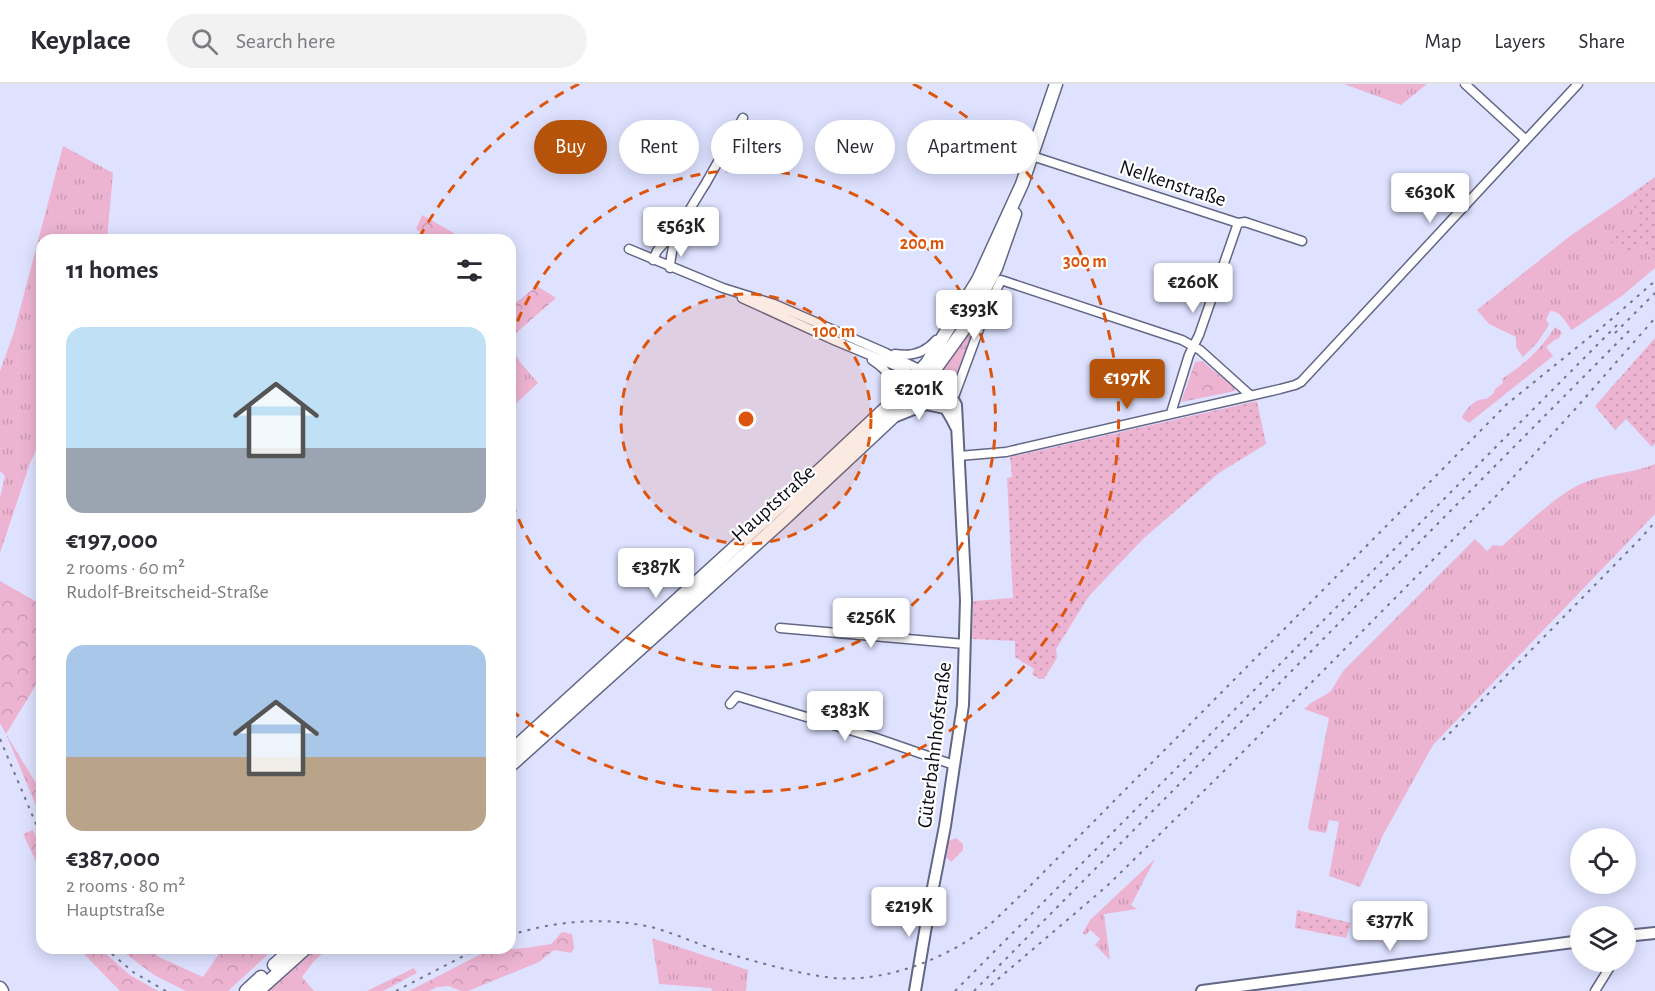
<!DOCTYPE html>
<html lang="en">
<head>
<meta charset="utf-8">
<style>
	body { margin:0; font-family:"Alegreya Sans",sans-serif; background:#f2f2f3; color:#2b2b33; height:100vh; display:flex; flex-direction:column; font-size:22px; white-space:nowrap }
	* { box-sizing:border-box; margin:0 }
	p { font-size:20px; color:#7c7c81 }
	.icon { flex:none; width:33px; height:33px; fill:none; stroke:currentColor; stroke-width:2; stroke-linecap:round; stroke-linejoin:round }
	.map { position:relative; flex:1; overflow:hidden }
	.drawer { position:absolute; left:36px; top:150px; width:480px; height:720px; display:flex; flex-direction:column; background:#fff; border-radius:18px; box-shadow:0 3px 15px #0003 }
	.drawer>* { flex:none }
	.hud { position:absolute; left:534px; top:36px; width:570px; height:54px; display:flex; gap:12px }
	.buttons { position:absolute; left:1570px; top:744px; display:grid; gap:12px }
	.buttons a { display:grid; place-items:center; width:66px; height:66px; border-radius:50%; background:#fff; box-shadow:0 3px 15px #0003; font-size:30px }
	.price { position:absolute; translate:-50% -51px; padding:0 14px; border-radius:6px; background:#fff; color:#222; font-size:20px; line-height:39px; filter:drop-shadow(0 2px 3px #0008) }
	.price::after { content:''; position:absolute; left:50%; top:36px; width:18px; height:14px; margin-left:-9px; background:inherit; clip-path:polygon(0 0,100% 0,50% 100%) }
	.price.selected { background:#b45309; color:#fff }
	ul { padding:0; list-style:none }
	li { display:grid; align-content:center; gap:12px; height:318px; padding:0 30px }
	li span { display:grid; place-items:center; height:186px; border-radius:18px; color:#555 }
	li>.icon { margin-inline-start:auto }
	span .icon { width:108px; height:108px; fill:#fffc; stroke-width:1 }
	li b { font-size:26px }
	h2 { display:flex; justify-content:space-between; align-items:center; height:72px; padding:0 30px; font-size:26px }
	.tag { padding:0 21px; border-radius:27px; background:#fff; box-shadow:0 3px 15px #0003; font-size:21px; line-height:54px }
	.tag.selected { background:#b45309; color:#fff }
	header { display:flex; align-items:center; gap:36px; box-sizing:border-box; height:84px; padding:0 30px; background:#fff; border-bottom:2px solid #e1e1e2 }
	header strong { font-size:28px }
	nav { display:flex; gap:33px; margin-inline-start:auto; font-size:21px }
	.search { width:420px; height:54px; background:#f2f2f3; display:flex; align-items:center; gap:15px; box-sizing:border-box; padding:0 21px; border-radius:33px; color:#7c7c81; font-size:22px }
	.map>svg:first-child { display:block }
</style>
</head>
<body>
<header>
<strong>Keyplace</strong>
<div class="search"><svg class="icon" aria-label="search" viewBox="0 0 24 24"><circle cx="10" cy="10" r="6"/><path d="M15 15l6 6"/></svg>Search here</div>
<nav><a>Map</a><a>Layers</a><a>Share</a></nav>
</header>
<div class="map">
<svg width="1655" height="907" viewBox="0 0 1655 907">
	<defs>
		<pattern id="grass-tufts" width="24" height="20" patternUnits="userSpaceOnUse" patternTransform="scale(1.5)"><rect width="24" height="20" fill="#edb4d2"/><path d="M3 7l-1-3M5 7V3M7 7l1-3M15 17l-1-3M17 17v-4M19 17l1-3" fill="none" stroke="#ca9ab4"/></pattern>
		<pattern id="forest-crowns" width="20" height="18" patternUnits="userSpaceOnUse" patternTransform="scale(1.5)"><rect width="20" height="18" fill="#edb4d2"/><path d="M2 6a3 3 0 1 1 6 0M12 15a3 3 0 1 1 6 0" fill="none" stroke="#ca9ab4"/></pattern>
		<pattern id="garden-dots" width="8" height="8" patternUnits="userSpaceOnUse" patternTransform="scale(1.5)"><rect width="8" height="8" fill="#edb4d2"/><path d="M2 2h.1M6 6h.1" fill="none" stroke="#ca9ab4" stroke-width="1.8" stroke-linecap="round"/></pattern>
	</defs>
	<rect width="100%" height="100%" fill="#dee2ff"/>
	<!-- grass -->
	<path fill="url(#grass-tufts)" d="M 1344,0 L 1427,0 L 1401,21 Z
		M 63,62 L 113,89 L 107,156 L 42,156 L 42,354 L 30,379 L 0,469 L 0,414 L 5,392 L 0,387 L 0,287 L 14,248 Z
		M 1627,113 L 1644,136 L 1608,155 L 1640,162 L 1655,178 L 1655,184 L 1623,211 L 1572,246 C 1565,239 1562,227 1550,227 L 1546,236 L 1549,241 L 1537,259 L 1523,273 L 1516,263 L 1516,253 L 1489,240 L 1477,226 L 1570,152 Z
		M 998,194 L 978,237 L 951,306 L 943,294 L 944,280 Z
		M 1555,243 L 1562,248 L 1559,254 L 1553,257 L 1546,263 L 1553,272 L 1469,339 L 1462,334 C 1465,325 1476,314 1486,315 L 1494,309 L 1495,305 L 1503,299 L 1502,295 C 1525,280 1540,266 1555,243 Z
		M 516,271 L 520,278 L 538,299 L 511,324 Z
		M 1655,380 L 1655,430 L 1433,661 L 1383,751 L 1360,803 L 1329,792 L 1339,738 L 1329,736 L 1326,749 L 1309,746 L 1308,743 L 1329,634 L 1304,625 L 1311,619 L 1330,608 L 1344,586 L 1475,455 L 1487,467 L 1493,461 L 1502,462 C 1524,443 1557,410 1583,399 C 1606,389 1632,390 1655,380 Z
		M 956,754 L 963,760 L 963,766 L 951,778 L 946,773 L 949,757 Z
		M 1155,775 L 1131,821 L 1137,825 L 1104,830 L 1110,876 L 1095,861 L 1100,855 L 1091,846 L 1085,851 L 1083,849 L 1090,836 Z
		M 652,854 L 748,886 L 746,907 L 712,907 L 711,904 L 659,900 Z"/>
	<!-- forest -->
	<path fill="url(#forest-crowns)" d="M 422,131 L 466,156 L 420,156 L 420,148 L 416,145 Z
		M 537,202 L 556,214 L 516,249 L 510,259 L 510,223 Z
		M 1202,277 L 1234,303 L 1235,307 L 1181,318 L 1195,278 Z
		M 0,497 L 42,521 L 42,591 L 6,650 L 42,709 L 42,736 L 6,650 L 0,639 Z
		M 33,746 L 42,767 L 42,790 L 23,750 Z
		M 562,848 L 572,850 L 574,864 L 571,869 L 554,866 L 539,878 L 468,907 L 462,907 L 448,902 L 437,903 L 429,907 L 409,907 L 487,867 L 525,864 L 551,860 Z
		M 78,864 L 99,864 L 130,891 L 158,907 L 120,907 Z
		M 118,864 L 149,864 L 159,873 L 203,893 L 223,864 L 275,864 L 228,907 L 186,907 L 154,891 Z
		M 314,864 L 329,864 L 314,877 L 302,893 L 314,907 L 266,907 Z
		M 414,884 L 417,889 L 383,907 L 367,907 Z"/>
	<!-- garden -->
	<path fill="url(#garden-dots)" d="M 1655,93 L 1655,178 L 1640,162 L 1630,175 L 1607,155 L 1643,136 L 1627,113 Z
		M 1655,254 L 1655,360 L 1652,363 L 1626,335 L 1615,346 L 1595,322 Z
		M 1257,317 L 1266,360 L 1219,389 L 1143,455 L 1089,512 L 1056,565 L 1057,574 L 1044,595 L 1039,595 L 1032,590 L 1034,585 L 1015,573 L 1015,557 L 972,555 L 973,517 L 1013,514 L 1007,394 L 1012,393 L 1010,373 Z
		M 1297,826 L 1351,839 L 1346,854 L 1295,844 Z"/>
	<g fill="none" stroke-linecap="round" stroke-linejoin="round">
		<defs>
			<path id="minor" d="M 1465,0 L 1526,56
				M 1032,72 L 1238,139 L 1245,138 L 1302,157
				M 629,165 L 723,204 L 774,220 L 886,269 L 921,286
				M 653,176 L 657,167 L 678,143
				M 670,184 C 671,152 690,125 706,99 C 718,77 731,56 743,34
				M 742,214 L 836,257 L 901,284 L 915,293
				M 895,270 C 912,273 925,269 936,256
				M 872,276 C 890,288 897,298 889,319
				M 952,313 L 955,310 L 982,237 L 1001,196 L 1182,256 L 1200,266 L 1250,311
				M 1171,329 L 1189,271 L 1199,251 L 1238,139
				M 959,372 L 1006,368 L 1280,305 L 1295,301 L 1301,298 L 1578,0
				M 780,544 L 965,560
				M 730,620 L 737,612 L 876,654 L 954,681
				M 1595,907 L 1613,878"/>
			<path id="tertiary" d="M 918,295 C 934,307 947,324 956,343
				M 896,332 L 926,320 L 945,324
				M 1626,852 L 1655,849
				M 915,907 L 929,824 L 945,742 L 963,621 L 966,516 L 956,321 C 948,306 939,295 924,287
				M 1202,907 L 1581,857"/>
			<path id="secondary" d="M 510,668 L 823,383 L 888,322 L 927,279 L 978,196 L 1022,100 L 1056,0
				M 510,682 L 782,437 L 893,333 L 915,310 L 931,291 L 964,245 L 996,184 L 1015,130
				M 274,881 L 293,864
				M 0,904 L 2,907
				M 246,907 L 261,893
				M 258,907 L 306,864"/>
		</defs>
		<!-- minor casing -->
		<use href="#minor" stroke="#626685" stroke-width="11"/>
		<!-- tertiary casing -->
		<use href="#tertiary" stroke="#626685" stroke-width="14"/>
		<!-- secondary casing -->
		<use href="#secondary" stroke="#626685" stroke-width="15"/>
		<!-- minor -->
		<use href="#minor" stroke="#fff" stroke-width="8"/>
		<!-- tertiary -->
		<use href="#tertiary" stroke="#fff" stroke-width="10"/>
		<!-- secondary -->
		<use href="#secondary" stroke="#fff" stroke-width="12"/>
		<!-- rail -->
		<path stroke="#727488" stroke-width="2" stroke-dasharray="3 6" stroke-linecap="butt" d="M 1615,249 L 1655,209
			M 0,655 L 42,754
			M 1443,656 L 1641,454 L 1655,438
			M 510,851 C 553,838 596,833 641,841 C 666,845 694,859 719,867 C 754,877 790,888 826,893 C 880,901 945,876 987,843 C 1000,832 1012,819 1024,808 L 1507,320 L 1607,239 L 1655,197
			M 105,864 L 133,888 L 166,907
			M 991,901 L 1107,802 L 1226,685 L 1497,411 L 1577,323 L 1655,234
			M 396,907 L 479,864
			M 955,907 L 1619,239
			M 974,907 L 1629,247"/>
	</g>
	<!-- distance rings -->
	<circle cx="746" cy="335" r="125" fill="#dd550d" fill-opacity=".12"/>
	<g fill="none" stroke="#dd550d" stroke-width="3" stroke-dasharray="10 8">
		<circle cx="746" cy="335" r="125"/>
		<path d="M511 254A249 249 0 1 1 511 416"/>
		<path d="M419 154A374 374 0 0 1 579 0M913 0A374 374 0 1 1 511 626"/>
	</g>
	<g text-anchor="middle" stroke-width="4.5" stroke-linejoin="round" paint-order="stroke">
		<!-- street labels -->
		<g font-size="21" fill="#0b0c17" stroke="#fff">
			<text transform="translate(1173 99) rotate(18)" y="7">Nelkenstraße</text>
			<text transform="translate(773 419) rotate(-42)" y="7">Hauptstraße</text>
			<text transform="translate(934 661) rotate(-83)" y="7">Güterbahnhofstraße</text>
		</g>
	</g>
	<circle cx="746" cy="335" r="9" fill="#dd550d" stroke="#fff" stroke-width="3"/>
	<g font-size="18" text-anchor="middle" font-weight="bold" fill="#dd550d" stroke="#fff" stroke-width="4.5" stroke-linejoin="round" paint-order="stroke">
		<text x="922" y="165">200 m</text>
		<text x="1085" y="183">300 m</text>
		<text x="834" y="253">100 m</text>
	</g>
</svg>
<div class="buttons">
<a><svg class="icon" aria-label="locate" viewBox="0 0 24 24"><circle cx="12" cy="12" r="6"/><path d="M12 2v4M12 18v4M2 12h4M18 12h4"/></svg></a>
<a><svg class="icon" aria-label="layers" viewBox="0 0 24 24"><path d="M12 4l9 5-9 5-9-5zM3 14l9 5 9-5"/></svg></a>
</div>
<b class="price" style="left:1430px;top:140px">€630K</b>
<b class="price" style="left:681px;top:174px">€563K</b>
<b class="price" style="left:1193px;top:230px">€260K</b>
<b class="price" style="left:974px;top:257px">€393K</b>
<b class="price selected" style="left:1127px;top:326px">€197K</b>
<b class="price" style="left:919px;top:337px">€201K</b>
<b class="price" style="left:656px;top:515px">€387K</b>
<b class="price" style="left:871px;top:565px">€256K</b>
<b class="price" style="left:845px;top:658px">€383K</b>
<b class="price" style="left:909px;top:854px">€219K</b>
<b class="price" style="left:1390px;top:868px">€377K</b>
<div class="hud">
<a class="tag selected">Buy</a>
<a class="tag">Rent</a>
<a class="tag">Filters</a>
<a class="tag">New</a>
<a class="tag">Apartment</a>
</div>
<section class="drawer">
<h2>11 homes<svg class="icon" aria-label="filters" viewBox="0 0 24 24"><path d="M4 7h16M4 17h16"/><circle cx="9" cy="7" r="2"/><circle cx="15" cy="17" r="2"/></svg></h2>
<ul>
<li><span style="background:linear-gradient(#bfe0f5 65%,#9aa5b1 0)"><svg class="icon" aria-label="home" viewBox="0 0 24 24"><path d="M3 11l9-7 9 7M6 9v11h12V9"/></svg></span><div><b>€197,000</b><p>2 rooms · 60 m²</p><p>Rudolf-Breitscheid-Straße</p></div></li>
<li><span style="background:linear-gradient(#a9c7e8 60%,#b9a48a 0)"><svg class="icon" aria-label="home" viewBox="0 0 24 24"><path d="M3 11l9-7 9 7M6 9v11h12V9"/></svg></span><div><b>€387,000</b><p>2 rooms · 80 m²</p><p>Hauptstraße</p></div></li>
</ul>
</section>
</div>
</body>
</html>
